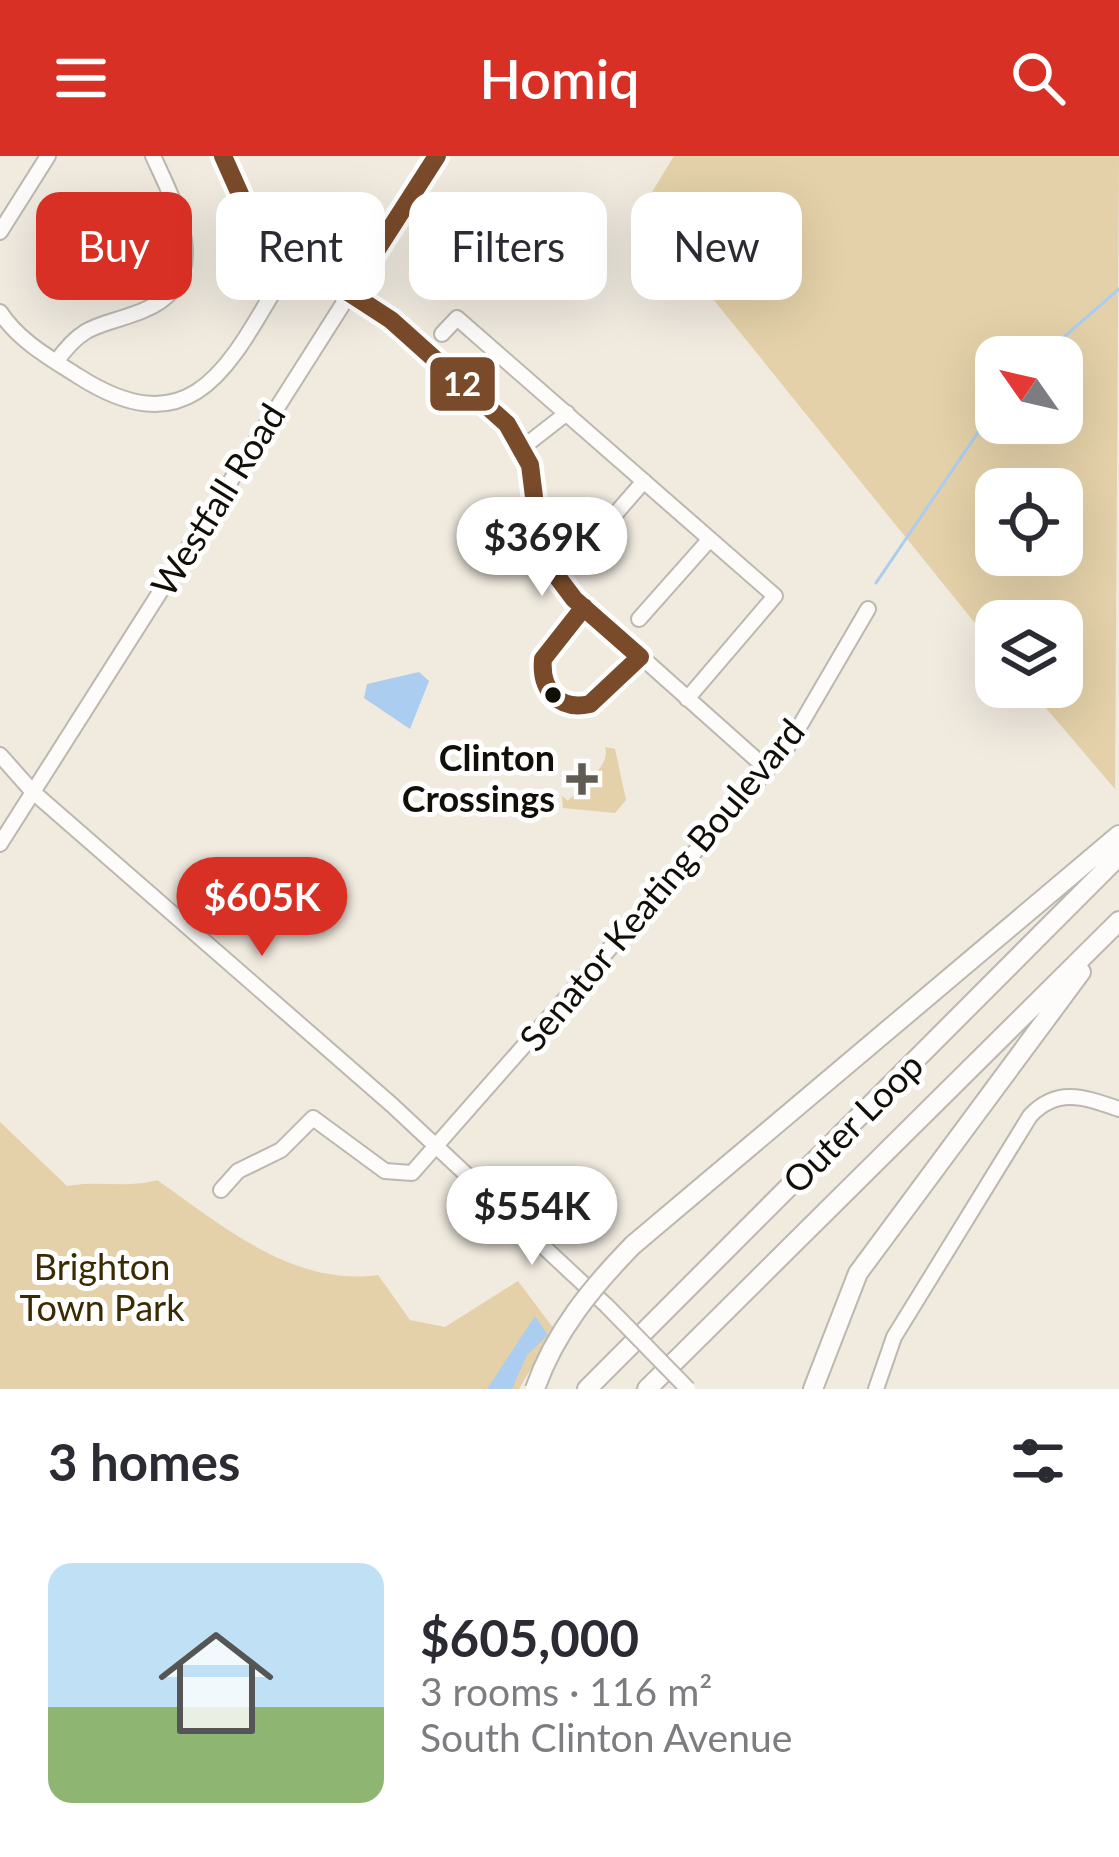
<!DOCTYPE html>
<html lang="en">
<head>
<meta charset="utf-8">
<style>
	body { margin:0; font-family:Lato,sans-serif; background:#f7f7f7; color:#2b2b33; height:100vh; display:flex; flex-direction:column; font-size:45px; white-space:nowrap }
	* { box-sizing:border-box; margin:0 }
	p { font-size:39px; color:#7c7c81 }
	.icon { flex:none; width:66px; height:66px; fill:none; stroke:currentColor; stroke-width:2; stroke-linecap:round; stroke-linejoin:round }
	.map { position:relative; height:1233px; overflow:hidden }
	.details { display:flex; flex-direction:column; background:#fff; flex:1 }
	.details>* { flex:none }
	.hud { position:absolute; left:36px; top:36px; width:1047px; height:108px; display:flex; gap:24px }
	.needle { width:78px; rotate:304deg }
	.tools { position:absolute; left:975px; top:180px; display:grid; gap:24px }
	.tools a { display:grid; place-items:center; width:108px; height:108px; border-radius:24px; background:#fff; box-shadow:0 12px 48px #0002; font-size:60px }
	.price { position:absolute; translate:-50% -102px; padding:0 27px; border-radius:42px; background:#fff; color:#222; font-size:39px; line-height:78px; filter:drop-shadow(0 3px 6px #0008) }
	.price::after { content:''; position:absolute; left:50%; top:72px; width:36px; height:27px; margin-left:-18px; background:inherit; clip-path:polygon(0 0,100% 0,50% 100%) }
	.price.selected { background:#d93025; color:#fff }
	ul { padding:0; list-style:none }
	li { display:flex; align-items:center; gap:36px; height:300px; padding:0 48px }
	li+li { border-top:3px solid #e1e1e2 }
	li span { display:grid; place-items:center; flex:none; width:336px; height:240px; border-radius:24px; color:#555 }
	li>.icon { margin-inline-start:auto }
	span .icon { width:144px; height:144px; fill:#fffc; stroke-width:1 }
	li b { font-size:51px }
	h2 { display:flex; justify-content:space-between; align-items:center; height:144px; padding:0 48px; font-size:51px }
	.tag { padding:0 42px; border-radius:24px; background:#fff; box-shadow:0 12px 48px #0002; font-size:42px; line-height:108px }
	.tag.selected { background:#d93025; color:#fff }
	header { display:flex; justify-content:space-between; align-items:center; height:156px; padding:0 48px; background:#d93025; color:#fff; font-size:54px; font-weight:600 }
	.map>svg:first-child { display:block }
</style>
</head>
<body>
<header><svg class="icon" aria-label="menu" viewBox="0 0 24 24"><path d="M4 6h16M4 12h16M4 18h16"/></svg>Homiq<svg class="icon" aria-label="search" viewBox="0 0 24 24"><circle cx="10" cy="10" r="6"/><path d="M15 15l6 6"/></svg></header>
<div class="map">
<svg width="1119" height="1233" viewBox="0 0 1119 1233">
	<rect width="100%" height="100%" fill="#f0eadf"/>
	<!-- green -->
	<path fill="#e4d1a9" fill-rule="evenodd" d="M 674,0 L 1119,0 L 1115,633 L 1028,531 L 1062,531 L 1062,465 L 996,465 L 996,493 L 641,54 ZM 996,201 L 1062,201 L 1062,267 L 996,267 ZM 996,333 L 1062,333 L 1062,399 L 996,399 Z
		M 605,591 L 615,593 L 626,644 L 615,657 L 563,652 L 562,640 L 568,645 C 580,631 612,610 605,591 Z
		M 0,966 L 67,1030 C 99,1024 125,1033 157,1024 C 223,1070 293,1131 378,1119 L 410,1164 L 445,1171 L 518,1125 L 554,1173 L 519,1233 L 0,1233 Z"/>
	<!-- water -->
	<path fill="#abcdef" d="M 419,516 L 429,525 L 410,573 L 364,542 L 367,528 Z
		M 535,1160 L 548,1179 L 527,1199 L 512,1233 L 487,1233 Z"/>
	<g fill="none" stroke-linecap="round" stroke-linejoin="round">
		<!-- stream -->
		<path stroke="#abcdef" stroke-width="3" d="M 1041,201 L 1119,133
			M 876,427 L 996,250"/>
		<defs>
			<path id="minor" d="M 223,0 L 252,65 L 268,84 L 391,164 L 507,268 L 530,309 L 542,390 L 564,432 L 767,613
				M 0,76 L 48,0
				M 0,156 C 19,185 50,202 78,220 C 201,299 235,195 293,103
				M 442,178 L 457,162 L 775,440 L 687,543
				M 56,206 C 85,165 99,172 142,155 C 217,125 176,50 153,0
				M 522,292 L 567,257
				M 578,401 L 644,325
				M 639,463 L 710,383
				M 0,599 L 32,635 L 392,949 L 607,1150
				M 0,688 L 437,0
				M 221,1034 L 238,1015 L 281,994 L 313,962 L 385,1015 L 412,1017 L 788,590 L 868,453
				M 876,1233 L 894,1181 L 1030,960 C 1057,931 1084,941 1119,953"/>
			<path id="highway" d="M 633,1089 L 1119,679
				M 587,1233 L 1119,700
				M 647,1233 L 1119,765
				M 813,1233 L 858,1117 L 1081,816"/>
		</defs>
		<!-- minor casing -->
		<use href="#minor" stroke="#bcb7af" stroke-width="18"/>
		<!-- highway casing -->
		<use href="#highway" stroke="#bcb7af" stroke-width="22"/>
		<!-- minor -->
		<use href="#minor" stroke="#fdfcfa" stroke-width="14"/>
		<!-- highway -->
		<use href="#highway" stroke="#fdfcfa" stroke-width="18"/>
		<defs>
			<path id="minor-bridge" d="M 607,1150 L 688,1233"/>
			<path id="highway-bridge" d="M 535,1233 C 554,1177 592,1131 633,1089"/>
		</defs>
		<!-- minor-bridge casing -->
		<use href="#minor-bridge" stroke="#bcb7af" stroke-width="18" stroke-linecap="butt"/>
		<!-- highway-bridge casing -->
		<use href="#highway-bridge" stroke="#bcb7af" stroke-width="22" stroke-linecap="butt"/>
		<!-- minor-bridge -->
		<use href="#minor-bridge" stroke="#fdfcfa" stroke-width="14"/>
		<!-- highway-bridge -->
		<use href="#highway-bridge" stroke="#fdfcfa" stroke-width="18"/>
		<defs>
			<path id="bus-1" d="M 223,0 L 252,65 L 268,84 L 391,164 L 507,268 L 530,309 L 538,373 L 553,415 L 574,443 L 640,501
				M 349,137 L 437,0
				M 584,451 L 543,503 C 540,534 559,555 590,548 L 640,501"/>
		</defs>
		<!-- bus-1 casing -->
		<use href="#bus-1" stroke="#fff" stroke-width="27"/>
		<!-- bus-1 -->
		<use href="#bus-1" stroke="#7a4b2a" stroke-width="18"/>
	</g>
	<!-- markers -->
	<circle fill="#120f08" stroke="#fff" stroke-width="4.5" cx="553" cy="539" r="10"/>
	<path fill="#605c53" stroke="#fff" stroke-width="4.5" d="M576 605h12v12h12v12h-12v12h-12v-12h-12v-12h12z"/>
	<g text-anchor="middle" stroke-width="10" stroke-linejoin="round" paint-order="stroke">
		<!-- street labels -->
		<g font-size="36" fill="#120f08" stroke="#fff">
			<text transform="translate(218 344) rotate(-58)" y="13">Westfall Road</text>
			<text transform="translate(662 729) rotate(-50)" y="13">Senator Keating Boulevard</text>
			<text transform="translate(853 967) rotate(-45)" y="13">Outer Loop</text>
		</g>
		<!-- poi labels -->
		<g font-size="36" font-weight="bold" fill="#120f08" stroke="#fff" text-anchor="end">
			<text x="555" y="615">Clinton<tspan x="555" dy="41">Crossings</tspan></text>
		</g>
		<!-- park labels -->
		<g font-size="36" fill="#3b2b03" stroke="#fff">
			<text x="102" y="1124">Brighton<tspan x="102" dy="41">Town Park</tspan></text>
		</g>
	</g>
	<rect stroke="#fff" stroke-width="4.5" x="428" y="199" width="69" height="58" rx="12" fill="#7a4b2a"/>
	<g font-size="33" text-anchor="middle" font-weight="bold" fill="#fff">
		<text x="462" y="240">12</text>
	</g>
</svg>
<div class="tools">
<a><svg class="needle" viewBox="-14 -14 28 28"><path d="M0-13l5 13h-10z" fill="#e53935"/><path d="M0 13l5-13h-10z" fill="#7c7c81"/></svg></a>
<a><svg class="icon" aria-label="locate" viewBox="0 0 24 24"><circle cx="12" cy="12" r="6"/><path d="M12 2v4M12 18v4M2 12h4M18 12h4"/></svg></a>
<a><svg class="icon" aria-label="layers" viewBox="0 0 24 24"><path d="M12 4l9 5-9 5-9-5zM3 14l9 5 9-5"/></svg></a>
</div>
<b class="price" style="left:542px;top:443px">$369K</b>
<b class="price selected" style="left:262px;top:803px">$605K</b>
<b class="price" style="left:532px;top:1112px">$554K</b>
<div class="hud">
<a class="tag selected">Buy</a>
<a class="tag">Rent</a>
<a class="tag">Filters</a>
<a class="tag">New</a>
</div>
</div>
<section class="details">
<h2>3 homes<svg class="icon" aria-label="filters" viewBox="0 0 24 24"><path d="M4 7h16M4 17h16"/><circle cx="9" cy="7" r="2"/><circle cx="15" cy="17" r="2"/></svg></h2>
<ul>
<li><span style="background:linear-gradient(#bfe0f5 60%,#8fb573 0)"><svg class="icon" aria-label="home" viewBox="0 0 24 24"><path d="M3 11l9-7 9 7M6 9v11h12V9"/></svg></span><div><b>$605,000</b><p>3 rooms · 116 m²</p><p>South Clinton Avenue</p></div></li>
</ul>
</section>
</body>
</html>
